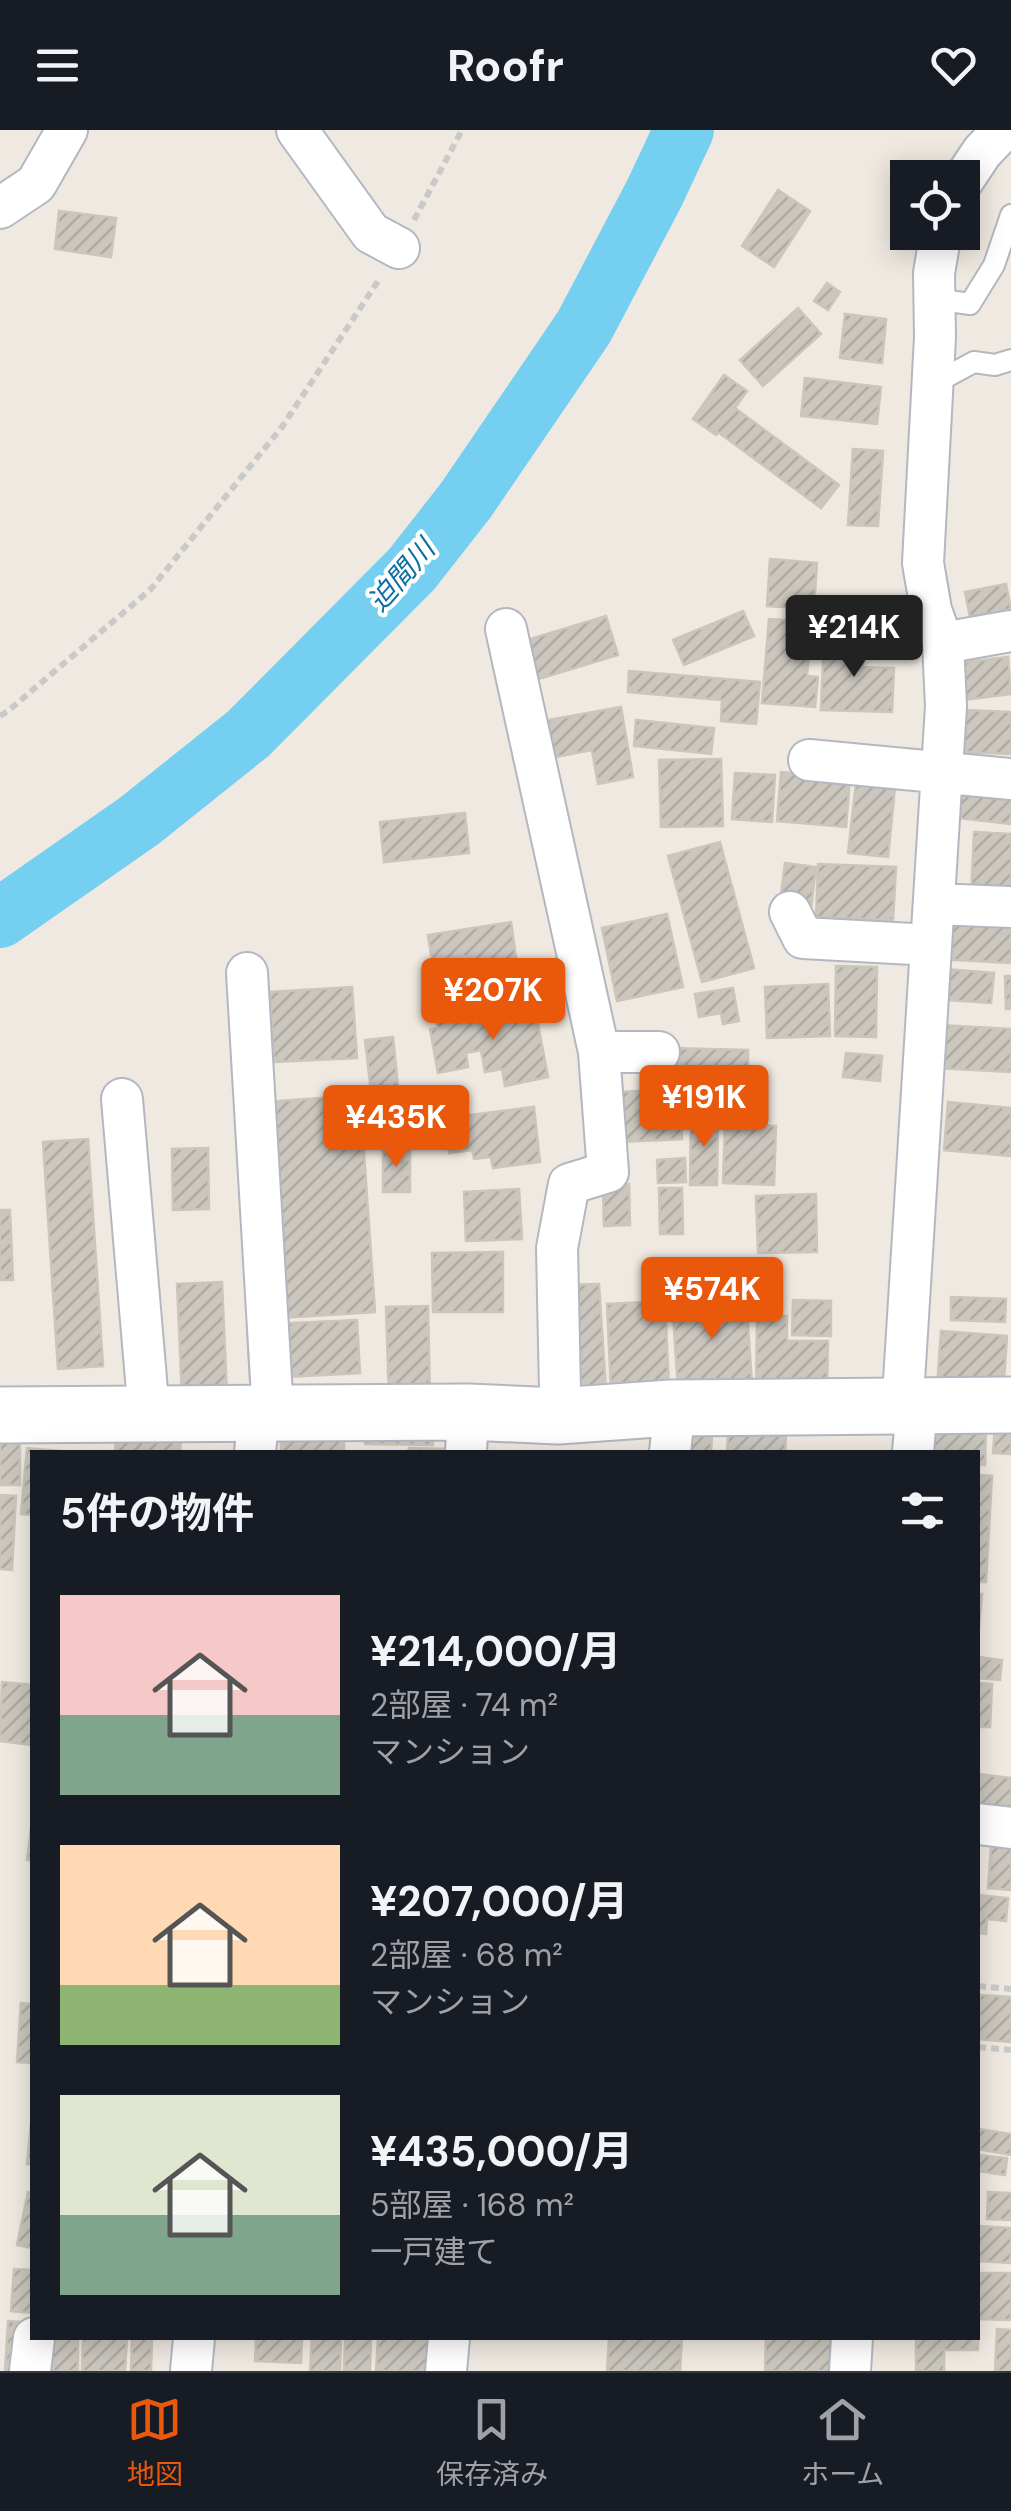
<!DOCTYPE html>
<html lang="ja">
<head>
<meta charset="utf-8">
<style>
	body { margin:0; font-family:"DM Sans","Noto Sans JP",sans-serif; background:#242831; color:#f1f3f6; height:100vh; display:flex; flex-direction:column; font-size:38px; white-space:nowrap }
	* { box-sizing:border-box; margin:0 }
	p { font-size:32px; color:#9ea1a6 }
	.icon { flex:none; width:55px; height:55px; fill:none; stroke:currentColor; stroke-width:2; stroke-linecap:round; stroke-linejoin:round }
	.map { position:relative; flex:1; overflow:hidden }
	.panel { position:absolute; left:30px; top:1320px; width:950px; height:890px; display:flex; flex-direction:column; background:#171b24; border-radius:0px; box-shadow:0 5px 25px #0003 }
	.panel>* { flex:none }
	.fabs { position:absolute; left:890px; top:30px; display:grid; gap:20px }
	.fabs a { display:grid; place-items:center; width:90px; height:90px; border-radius:0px; background:#171b24; box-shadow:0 5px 25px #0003; font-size:50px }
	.price { position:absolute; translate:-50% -85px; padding:0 22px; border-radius:10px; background:#ea580c; color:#fff; font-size:32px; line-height:65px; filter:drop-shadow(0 2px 5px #0008) }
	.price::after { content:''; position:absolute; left:50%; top:60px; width:30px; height:22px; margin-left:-15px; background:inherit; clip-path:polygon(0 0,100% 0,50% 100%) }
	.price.active { background:#222; color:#fff }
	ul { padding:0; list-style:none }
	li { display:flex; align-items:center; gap:30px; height:250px; padding:0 30px }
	li span { display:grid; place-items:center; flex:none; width:280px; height:200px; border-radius:0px; color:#555 }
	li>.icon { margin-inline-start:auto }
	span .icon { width:120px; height:120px; fill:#fffc; stroke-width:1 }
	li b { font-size:42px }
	h2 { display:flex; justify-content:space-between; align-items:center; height:120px; padding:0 30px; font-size:42px }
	header { display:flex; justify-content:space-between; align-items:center; height:130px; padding:0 30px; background:#171b24; font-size:45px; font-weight:700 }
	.tabs { display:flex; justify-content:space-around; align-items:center; height:140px; border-top:2px solid #363941; background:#171b24; font-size:28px; color:#9ea1a6 }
	.tabs a { display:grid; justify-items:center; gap:5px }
	.tabs .active { color:#ea580c }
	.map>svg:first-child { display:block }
</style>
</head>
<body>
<header><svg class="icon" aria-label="menu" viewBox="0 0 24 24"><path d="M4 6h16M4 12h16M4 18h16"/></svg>Roofr<svg class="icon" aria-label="heart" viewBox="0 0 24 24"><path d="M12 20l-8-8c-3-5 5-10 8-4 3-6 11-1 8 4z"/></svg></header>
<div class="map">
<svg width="1011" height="2241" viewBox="0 0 1011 2241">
	<defs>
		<pattern id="building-hatch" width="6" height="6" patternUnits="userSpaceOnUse" patternTransform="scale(2.5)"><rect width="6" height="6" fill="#cbc7bf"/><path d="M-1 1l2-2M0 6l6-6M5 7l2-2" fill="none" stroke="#afaba4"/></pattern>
	</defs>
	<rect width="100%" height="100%" fill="#efe9e1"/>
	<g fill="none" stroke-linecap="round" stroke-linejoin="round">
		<!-- river -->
		<path stroke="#75cff0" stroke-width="60" d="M 0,788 L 139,691 L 248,604 L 412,439 L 466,370 L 584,197 L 654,64 L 684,0"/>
	</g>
	<!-- building -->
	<path fill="url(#building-hatch)" stroke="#cbc5ba" stroke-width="2.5" d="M 778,60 L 810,81 L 774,137 L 742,116 Z
		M 59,81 L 116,88 L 111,127 L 55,119 Z
		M 827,153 L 840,162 L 828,180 L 814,171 Z
		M 798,178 L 821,204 L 763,256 L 740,230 Z
		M 845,184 L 886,189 L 882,233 L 840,228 Z
		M 724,245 L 747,261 L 735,278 L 839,355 L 821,378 L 718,302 L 716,305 L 693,289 Z
		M 805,248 L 881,257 L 877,294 L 801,286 Z
		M 853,319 L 883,321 L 878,396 L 848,395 Z
		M 770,429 L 817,433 L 814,479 L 767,476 Z
		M 1006,454 L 1011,479 L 970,487 L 965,462 Z
		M 743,481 L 754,506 L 684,535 L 673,510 Z
		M 865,485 L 889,485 L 890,524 L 866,525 Z
		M 606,486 L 618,525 L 519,555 L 507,516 Z
		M 769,489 L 801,491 L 798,522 L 809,523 L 807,546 L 818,547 L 815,577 L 762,573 Z
		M 824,509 L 864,510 L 863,537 L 894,538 L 892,582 L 821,580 Z
		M 1008,527 L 1011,564 L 963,570 L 958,533 Z
		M 629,541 L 760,552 L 756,594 L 721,591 L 722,570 L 628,562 Z
		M 621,577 L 633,647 L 598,654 L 592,620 L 550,628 L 543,591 Z
		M 965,580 L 1011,582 L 1011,624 L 962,622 Z
		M 636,590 L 714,598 L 711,624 L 634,616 Z
		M 721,629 L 723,696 L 661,697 L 659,630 Z
		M 781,642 L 850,648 L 846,697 L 777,691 Z
		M 735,643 L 775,645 L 772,692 L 732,689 Z
		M 954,651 L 1011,658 L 1011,694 L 949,687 Z
		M 856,653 L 895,657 L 888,727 L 848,723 Z
		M 465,683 L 469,723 L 384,732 L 380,692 Z
		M 974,702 L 1011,704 L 1011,770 L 971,768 Z
		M 720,712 L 754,838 L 702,852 L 668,726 Z
		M 785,733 L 816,737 L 809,794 L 778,790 Z
		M 818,734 L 896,737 L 893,790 L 816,787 Z
		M 939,782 L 1011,786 L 1011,833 L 937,829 Z
		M 667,784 L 683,857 L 617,871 L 602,798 Z
		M 511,792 L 518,842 L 493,855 L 491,840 L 471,843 L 468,826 L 432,831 L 428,805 Z
		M 836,836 L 877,837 L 876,907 L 835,906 Z
		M 944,839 L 994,843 L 991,873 L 948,870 Z
		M 1005,846 L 1011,846 L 1011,879 L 1006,879 Z
		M 828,854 L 830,906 L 767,908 L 765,857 Z
		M 352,857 L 357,928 L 274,932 L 270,862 Z
		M 733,858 L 739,891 L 723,894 L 721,883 L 699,887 L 695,864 Z
		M 534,873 L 548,947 L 505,956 L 502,939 L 485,942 L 481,920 L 466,923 L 468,937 L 438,943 L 430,899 L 438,898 L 436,890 Z
		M 939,895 L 1011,899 L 1011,942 L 937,938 Z
		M 393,907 L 400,976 L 373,979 L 365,910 Z
		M 669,918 L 748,920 L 748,954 L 668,953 Z
		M 846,923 L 882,926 L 880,951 L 843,947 Z
		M 680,959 L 682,1009 L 621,1012 L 619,962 Z
		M 360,965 L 375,1182 L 281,1188 L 267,972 Z
		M 948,972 L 1011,978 L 1011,1026 L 944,1020 Z
		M 534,977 L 540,1032 L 493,1038 L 491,1027 L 474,1029 L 472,1020 L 449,1023 L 445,988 Z
		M 691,985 L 718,986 L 717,1055 L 690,1055 Z
		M 725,994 L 776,996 L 774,1055 L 723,1053 Z
		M 88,1009 L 103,1236 L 58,1239 L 43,1012 Z
		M 208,1018 L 209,1079 L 173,1080 L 172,1019 Z
		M 383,1019 L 410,1019 L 410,1062 L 383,1062 Z
		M 685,1028 L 686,1052 L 658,1053 L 657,1030 Z
		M 629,1054 L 630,1095 L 604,1096 L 603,1055 Z
		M 659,1058 L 682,1058 L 683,1104 L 660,1104 Z
		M 519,1059 L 522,1109 L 466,1111 L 464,1062 Z
		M 816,1064 L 817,1122 L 758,1123 L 756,1066 Z
		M 0,1080 L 10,1080 L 13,1150 L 0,1150 Z
		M 503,1122 L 503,1182 L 433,1182 L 432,1123 Z
		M 222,1152 L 227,1264 L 182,1266 L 177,1154 Z
		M 599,1154 L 606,1261 L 574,1263 L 567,1155 Z
		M 746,1164 L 752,1255 L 678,1259 L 672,1169 Z
		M 951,1167 L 1006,1169 L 1005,1192 L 951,1190 Z
		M 793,1170 L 831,1171 L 831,1206 L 792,1205 Z
		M 665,1171 L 669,1258 L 611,1261 L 607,1174 Z
		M 428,1176 L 430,1269 L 389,1270 L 386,1177 Z
		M 757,1186 L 787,1186 L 787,1211 L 828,1211 L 827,1263 L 756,1262 Z
		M 357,1190 L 360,1243 L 250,1249 L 247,1195 Z
		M 941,1201 L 1007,1206 L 1003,1264 L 937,1258 Z
		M 922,1291 L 986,1294 L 985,1335 L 978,1335 L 978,1322 L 921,1322 Z
		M 995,1295 L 1011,1296 L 1011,1324 L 993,1323 Z
		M 661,1301 L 712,1305 L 711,1322 L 659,1322 Z
		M 117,1302 L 181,1307 L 180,1322 L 115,1322 Z
		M 0,1303 L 20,1303 L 20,1355 L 0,1355 Z
		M 433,1303 L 433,1315 L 365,1314 L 365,1307 Z
		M 288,1304 L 344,1304 L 344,1322 L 281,1322 L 281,1313 L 288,1314 Z
		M 728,1304 L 786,1306 L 785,1322 L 727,1322 Z
		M 27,1318 L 72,1322 L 32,1322 L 32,1385 L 21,1384 Z
		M 409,1318 L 450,1319 L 450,1322 L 408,1322 Z
		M 978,1345 L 992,1346 L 986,1452 L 978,1452 Z
		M 0,1365 L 16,1366 L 12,1440 L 0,1439 Z
		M 978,1464 L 982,1464 L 978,1510 Z
		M 978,1527 L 1002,1530 L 1000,1550 L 978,1548 Z
		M 2,1552 L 32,1555 L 32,1615 L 0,1611 Z
		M 978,1553 L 992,1554 L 990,1597 L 978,1597 Z
		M 978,1644 L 1011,1648 L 1011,1683 L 978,1678 Z
		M 31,1697 L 32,1697 L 32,1731 L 27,1730 Z
		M 991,1716 L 1011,1718 L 1011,1760 L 988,1758 Z
		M 978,1765 L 1008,1768 L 1006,1791 L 987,1789 L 986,1804 L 978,1803 Z
		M 980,1865 L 1011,1867 L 1011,1912 L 978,1909 Z
		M 21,1873 L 32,1874 L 32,1933 L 17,1932 Z
		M 32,1983 L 32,2035 L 27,2034 Z
		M 978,1999 L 1011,2004 L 1011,2025 L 978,2019 Z
		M 978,2025 L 1007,2028 L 1005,2045 L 978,2041 Z
		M 28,2062 L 32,2063 L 32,2118 L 17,2115 Z
		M 988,2062 L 1011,2063 L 1011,2090 L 987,2089 Z
		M 978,2096 L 1011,2098 L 1011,2133 L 978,2131 Z
		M 14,2139 L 32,2140 L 32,2183 L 11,2181 Z
		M 978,2143 L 1011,2143 L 1011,2190 L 978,2189 Z
		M 8,2191 L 32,2193 L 36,2241 L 5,2241 Z
		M 978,2199 L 978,2220 L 944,2220 L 944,2241 L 916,2241 L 916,2208 L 978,2208 Z
		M 997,2199 L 1011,2200 L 1011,2241 L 995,2241 Z
		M 46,2208 L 78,2208 L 78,2241 L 46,2241 Z
		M 83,2208 L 127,2208 L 125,2241 L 82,2241 Z
		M 132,2208 L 152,2208 L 151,2241 L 131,2241 Z
		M 256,2208 L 302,2208 L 301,2233 L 255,2231 Z
		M 312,2208 L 341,2208 L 340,2241 L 310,2241 Z
		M 345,2208 L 371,2208 L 370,2241 L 344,2241 Z
		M 378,2208 L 432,2208 L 430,2241 L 376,2241 Z
		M 609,2208 L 682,2208 L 680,2241 L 607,2241 Z
		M 766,2208 L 833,2208 L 833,2241 L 765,2241 Z"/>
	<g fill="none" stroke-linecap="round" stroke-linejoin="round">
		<defs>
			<path id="lane" d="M 935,169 L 970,174 L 994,135 L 1011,85
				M 933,254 L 974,232 L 995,235 L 1011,230"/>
			<path id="street" d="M 297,0 L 371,103 L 399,118
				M 962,52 L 982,22 L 1003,0
				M 0,78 L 36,54 L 67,0
				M 506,499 L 599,922 L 608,1042 L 569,1054 L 557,1118 L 560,1261 L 558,1286
				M 943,513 L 1011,501
				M 809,630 L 1011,649
				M 934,774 L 1011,777
				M 790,782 L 803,808 L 931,815
				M 247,843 L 273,1283
				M 599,922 L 659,922
				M 122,969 L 149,1284
				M 255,1322 L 259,1283
				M 466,1322 L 468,1282
				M 670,1322 L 673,1294 L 671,1278
				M 913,1322 L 916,1288 L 903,1267 L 946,576 L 943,513 L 931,480 L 923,433 L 935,207 L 934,143 L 941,102
				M 978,1694 L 1011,1698
				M 30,2241 L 34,2208
				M 191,2241 L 194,2208
				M 446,2241 L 449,2208
				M 850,2241 L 852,2208"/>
			<path id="secondary" d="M 0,1285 L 468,1282 L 558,1286 L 671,1278 L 1011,1275"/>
		</defs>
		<!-- lane casing -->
		<use href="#lane" stroke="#b4b7c1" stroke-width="24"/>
		<!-- street casing -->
		<use href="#street" stroke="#b4b7c1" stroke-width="44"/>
		<!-- secondary casing -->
		<use href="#secondary" stroke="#b4b7c1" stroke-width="59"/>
		<!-- path -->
		<path stroke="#c9c9c9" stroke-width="6" stroke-dasharray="8 5" stroke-linecap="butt" d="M 414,90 L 462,0
			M 0,586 L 8,581 L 150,460 L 282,297 L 380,148
			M 978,1856 L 1011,1859
			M 978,1917 L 1011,1920"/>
		<!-- lane -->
		<use href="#lane" stroke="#fff" stroke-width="20"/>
		<!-- street -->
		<use href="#street" stroke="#fff" stroke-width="40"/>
		<!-- secondary -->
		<use href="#secondary" stroke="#fff" stroke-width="55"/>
	</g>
	<g text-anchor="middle" stroke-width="8" stroke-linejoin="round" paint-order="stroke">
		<!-- water labels -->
		<g font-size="28" font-style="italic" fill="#0d6fa3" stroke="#fff">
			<text transform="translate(401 445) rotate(-49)" y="10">迫間川</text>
		</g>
	</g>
</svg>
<div class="fabs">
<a><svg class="icon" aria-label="locate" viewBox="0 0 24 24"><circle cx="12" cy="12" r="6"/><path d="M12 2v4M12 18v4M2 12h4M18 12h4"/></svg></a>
</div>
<b class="price active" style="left:854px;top:550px">¥214K</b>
<b class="price" style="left:493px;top:913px">¥207K</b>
<b class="price" style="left:704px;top:1020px">¥191K</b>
<b class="price" style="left:396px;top:1040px">¥435K</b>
<b class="price" style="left:712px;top:1212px">¥574K</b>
<section class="panel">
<h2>5件の物件<svg class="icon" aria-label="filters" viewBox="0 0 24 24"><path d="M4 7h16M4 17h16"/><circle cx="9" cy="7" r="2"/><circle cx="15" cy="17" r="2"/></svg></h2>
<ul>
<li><span style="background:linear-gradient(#f6c9c9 60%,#7fa58c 0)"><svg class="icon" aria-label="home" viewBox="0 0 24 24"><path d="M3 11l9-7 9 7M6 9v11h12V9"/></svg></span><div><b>¥214,000/月</b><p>2部屋 · 74 m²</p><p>マンション</p></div></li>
<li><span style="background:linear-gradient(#ffd9b3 70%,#8fb573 0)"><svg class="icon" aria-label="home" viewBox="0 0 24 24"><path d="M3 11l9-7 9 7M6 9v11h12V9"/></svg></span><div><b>¥207,000/月</b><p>2部屋 · 68 m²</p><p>マンション</p></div></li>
<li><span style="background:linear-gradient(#dfe7d0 60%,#7fa58c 0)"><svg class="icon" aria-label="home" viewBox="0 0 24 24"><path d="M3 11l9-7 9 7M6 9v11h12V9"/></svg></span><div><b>¥435,000/月</b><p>5部屋 · 168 m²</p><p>一戸建て</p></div></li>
</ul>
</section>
</div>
<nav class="tabs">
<a class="active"><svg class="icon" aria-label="map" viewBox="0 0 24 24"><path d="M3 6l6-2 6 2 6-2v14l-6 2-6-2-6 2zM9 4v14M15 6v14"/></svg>地図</a>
<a><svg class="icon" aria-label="saved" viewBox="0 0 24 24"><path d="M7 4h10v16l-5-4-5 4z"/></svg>保存済み</a>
<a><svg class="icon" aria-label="home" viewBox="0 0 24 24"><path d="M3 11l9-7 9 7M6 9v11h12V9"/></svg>ホーム</a>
</nav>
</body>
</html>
